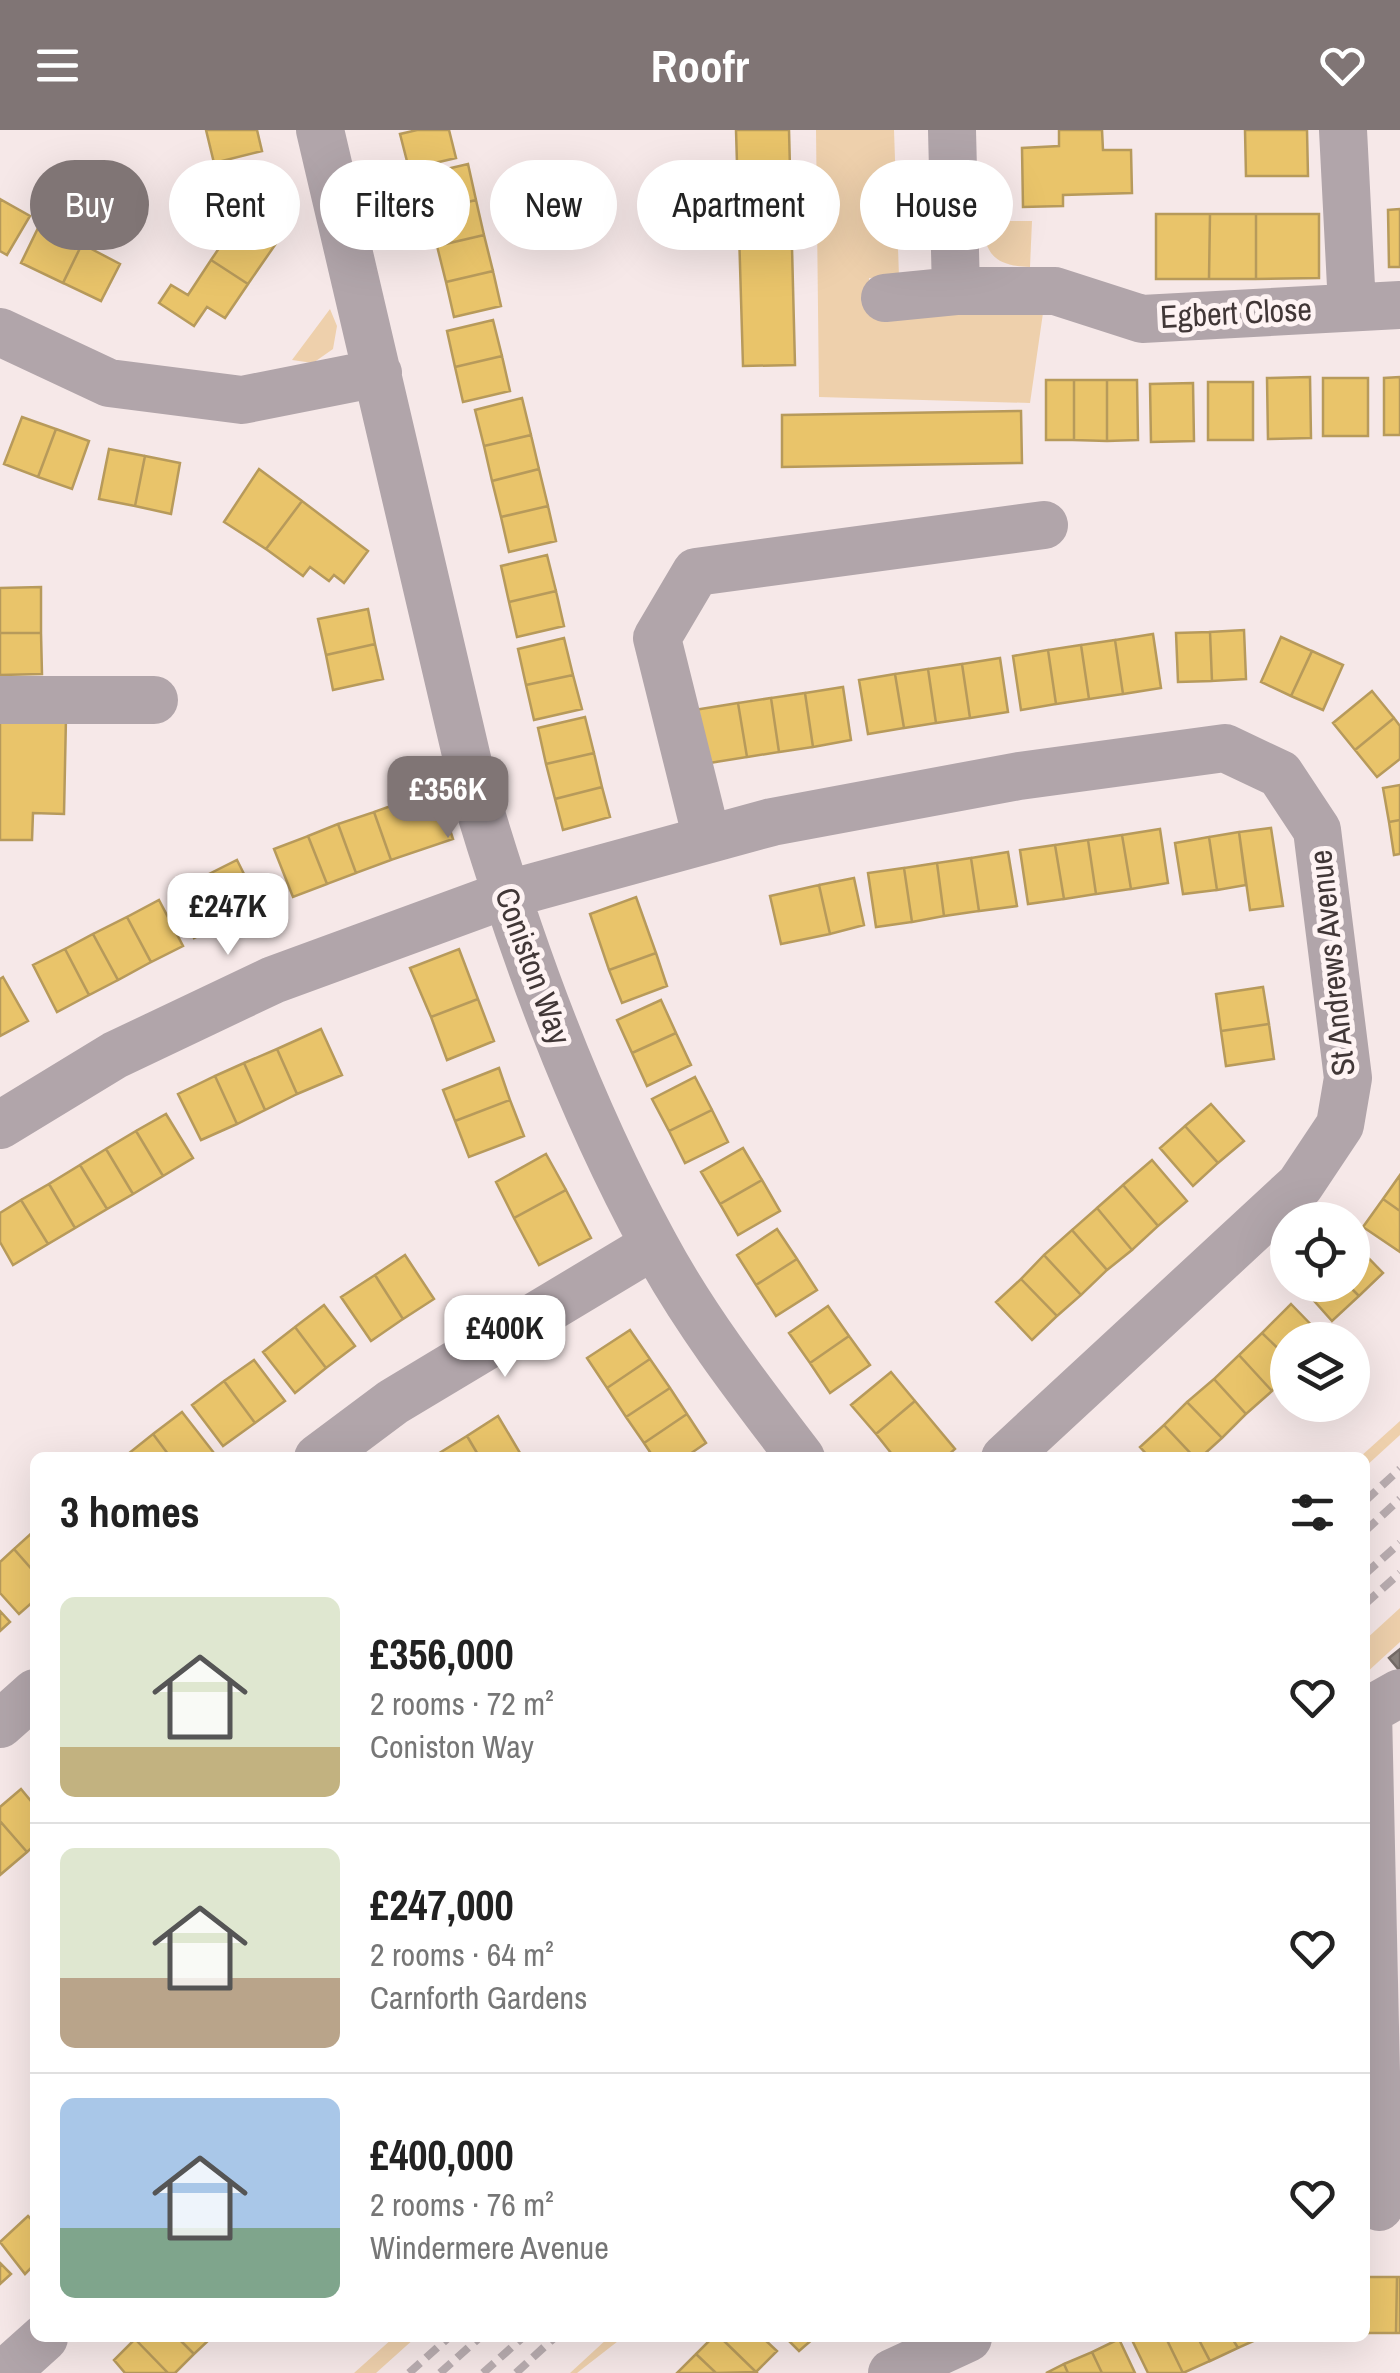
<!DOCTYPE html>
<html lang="en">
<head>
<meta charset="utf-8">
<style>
	body { margin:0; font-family:"Archivo Narrow",sans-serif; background:#f2f2f2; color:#222; height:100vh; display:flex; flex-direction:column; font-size:38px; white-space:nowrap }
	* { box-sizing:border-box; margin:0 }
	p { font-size:32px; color:#767676 }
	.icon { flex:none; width:55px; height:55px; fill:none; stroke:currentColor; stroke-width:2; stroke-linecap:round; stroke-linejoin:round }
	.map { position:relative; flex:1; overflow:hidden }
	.panel { position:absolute; left:30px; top:1322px; width:1340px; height:890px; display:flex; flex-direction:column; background:#fff; border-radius:15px; box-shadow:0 10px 40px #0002 }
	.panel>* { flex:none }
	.guide { position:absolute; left:30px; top:30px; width:1340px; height:90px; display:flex; gap:20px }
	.fabs { position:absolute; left:1270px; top:1072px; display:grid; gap:20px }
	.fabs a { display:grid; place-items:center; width:100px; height:100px; border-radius:50%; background:#fff; box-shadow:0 10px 40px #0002; font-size:50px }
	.price { position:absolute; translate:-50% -85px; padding:0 22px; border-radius:20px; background:#fff; color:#222; font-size:32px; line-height:65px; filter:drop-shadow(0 2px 5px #0008) }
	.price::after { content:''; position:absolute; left:50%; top:60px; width:30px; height:22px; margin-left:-15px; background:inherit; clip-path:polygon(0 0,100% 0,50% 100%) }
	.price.selected { background:#807575; color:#fff }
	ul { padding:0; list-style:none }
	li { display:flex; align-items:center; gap:30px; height:250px; padding:0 30px }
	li+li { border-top:2px solid #e0e0e0 }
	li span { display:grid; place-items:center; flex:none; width:280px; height:200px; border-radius:15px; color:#555 }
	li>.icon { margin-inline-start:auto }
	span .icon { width:120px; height:120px; fill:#fffc; stroke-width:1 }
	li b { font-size:42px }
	h2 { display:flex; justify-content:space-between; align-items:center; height:120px; padding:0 30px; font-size:42px }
	.tag { padding:0 35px; border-radius:45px; background:#fff; box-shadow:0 10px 40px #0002; font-size:35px; line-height:90px }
	.tag.selected { background:#807575; color:#fff }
	header { display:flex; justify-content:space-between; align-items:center; height:130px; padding:0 30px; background:#807575; color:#fff; font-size:45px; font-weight:700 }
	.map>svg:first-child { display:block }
</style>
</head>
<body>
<header><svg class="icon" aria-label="menu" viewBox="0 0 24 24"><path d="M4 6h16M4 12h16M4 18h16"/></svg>Roofr<svg class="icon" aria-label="heart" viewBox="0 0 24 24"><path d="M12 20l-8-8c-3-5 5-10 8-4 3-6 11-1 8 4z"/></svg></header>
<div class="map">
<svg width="1400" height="2243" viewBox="0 0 1400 2243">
	<rect width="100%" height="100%" fill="#f6e8e8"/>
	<!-- green -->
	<path fill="#eed0ac" d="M 816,0 L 894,0 L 899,147 L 869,148 L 869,181 L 1043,183 L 1030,273 L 819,267 Z
		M 983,91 L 1032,91 L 1030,137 C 996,136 984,125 983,91 Z
		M 330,179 L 337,196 L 333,219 L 313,233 L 292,230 Z
		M 1400,1291 L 1400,1305 L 1365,1337 L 1365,1328 L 1360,1327 Z
		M 1400,1478 L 1400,1512 L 1365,1544 L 1365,1510 Z
		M 393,2208 L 415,2208 L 376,2243 L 354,2243 Z
		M 608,2208 L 622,2208 L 577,2243 L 570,2243 Z"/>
	<!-- homes -->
	<path fill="#e9c46a" stroke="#b79a5b" stroke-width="2.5" d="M 206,0 L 257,0 L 262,21 L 214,33 Z
		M 417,0 L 449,0 L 456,28 L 409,39 L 400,4 Z
		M 736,0 L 789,0 L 795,235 L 743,236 Z
		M 1059,0 L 1102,0 L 1103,20 L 1131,20 L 1132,63 L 1063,65 L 1063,76 L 1023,77 L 1022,18 L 1059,16 Z
		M 1245,0 L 1307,0 L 1308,46 L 1246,46 Z
		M 468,34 L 476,70 L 429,81 L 421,45 Z
		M 0,69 L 30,86 L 7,125 L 0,121 Z
		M 476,70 L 484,105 L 437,116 L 429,81 Z
		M 249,74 L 286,99 L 248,154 L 211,130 Z
		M 1400,79 L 1400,137 L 1389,137 L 1388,80 Z
		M 1156,84 L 1210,84 L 1209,149 L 1156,149 Z
		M 1210,84 L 1256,84 L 1256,149 L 1209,149 Z
		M 1256,84 L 1319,84 L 1319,148 L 1256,149 Z
		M 40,94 L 82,114 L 63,153 L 21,133 Z
		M 484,105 L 493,141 L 446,152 L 437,116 Z
		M 82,114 L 120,134 L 101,171 L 63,153 Z
		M 211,130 L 248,154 L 225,188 L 207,177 L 194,196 L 159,173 L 171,155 L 188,165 Z
		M 493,141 L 501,176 L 454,187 L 446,152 Z
		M 493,190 L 502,226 L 455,237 L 447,201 Z
		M 502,226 L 510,261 L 463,272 L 455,237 Z
		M 1310,247 L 1311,308 L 1268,309 L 1267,248 Z
		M 1400,247 L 1400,305 L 1384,305 L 1384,248 Z
		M 1323,248 L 1368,248 L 1368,306 L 1323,306 Z
		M 1046,250 L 1074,250 L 1074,310 L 1046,310 Z
		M 1074,250 L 1107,250 L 1107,311 L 1074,310 Z
		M 1107,250 L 1137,250 L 1138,310 L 1107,311 Z
		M 1208,252 L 1253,252 L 1253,310 L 1208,310 Z
		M 1193,253 L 1194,311 L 1151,312 L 1150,254 Z
		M 522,268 L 531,305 L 484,316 L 475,280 Z
		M 1021,281 L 1022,333 L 782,337 L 782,285 Z
		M 22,287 L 56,299 L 38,347 L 4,334 Z
		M 56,299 L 89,311 L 72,359 L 38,347 Z
		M 531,305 L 539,339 L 492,351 L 484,316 Z
		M 109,319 L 145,326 L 135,376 L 99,369 Z
		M 145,326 L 180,333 L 171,384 L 135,376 Z
		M 259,339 L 302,371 L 266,419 L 224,392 Z
		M 539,339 L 548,376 L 501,387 L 492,351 Z
		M 302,371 L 368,421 L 344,453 L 334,445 L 329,451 L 310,437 L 303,446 L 266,419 Z
		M 548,376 L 556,411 L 509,422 L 501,387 Z
		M 547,425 L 556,461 L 509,472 L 501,436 Z
		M 41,457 L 41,503 L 0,503 L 0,458 Z
		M 556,461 L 564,496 L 517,507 L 509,472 Z
		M 368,479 L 375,514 L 326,525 L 318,489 Z
		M 1244,500 L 1246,549 L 1212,551 L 1210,502 Z
		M 1210,502 L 1212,551 L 1178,552 L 1176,503 Z
		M 0,503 L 41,503 L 42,544 L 0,545 Z
		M 1153,504 L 1161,558 L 1123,564 L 1115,510 Z
		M 1281,507 L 1312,521 L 1291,566 L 1261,552 Z
		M 564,508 L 573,545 L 526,555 L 518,519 Z
		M 1115,510 L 1123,564 L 1089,569 L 1081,515 Z
		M 375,514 L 383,549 L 333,560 L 326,525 Z
		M 1081,515 L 1089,569 L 1056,574 L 1048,520 Z
		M 1048,520 L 1056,574 L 1021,580 L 1013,526 Z
		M 1312,521 L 1343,535 L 1323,580 L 1291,566 Z
		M 1000,528 L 1008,582 L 970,588 L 962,534 Z
		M 962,534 L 970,588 L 936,593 L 928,539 Z
		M 928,539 L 936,593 L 904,598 L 895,544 Z
		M 895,544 L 904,598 L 868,604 L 859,550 Z
		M 573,545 L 582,579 L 534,590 L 526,555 Z
		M 843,557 L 851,610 L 813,617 L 805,563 Z
		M 1372,561 L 1394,588 L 1355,620 L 1333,593 Z
		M 805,563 L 813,617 L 779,622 L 771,568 Z
		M 771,568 L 779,622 L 747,627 L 738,573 Z
		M 738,573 L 747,627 L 697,635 L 688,581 Z
		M 0,586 L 66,587 L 64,684 L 33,683 L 32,710 L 0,710 Z
		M 585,587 L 594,623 L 546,634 L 538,598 Z
		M 1394,588 L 1400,596 L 1400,629 L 1377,647 L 1355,620 Z
		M 594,623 L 602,657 L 555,669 L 546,634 Z
		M 430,639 L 453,709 L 391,730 L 374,682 L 405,671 L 398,650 Z
		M 1400,655 L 1400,690 L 1389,692 L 1383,658 Z
		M 602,657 L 610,687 L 563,700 L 555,669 Z
		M 374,682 L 391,730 L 356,743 L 338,694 Z
		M 1400,690 L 1400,724 L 1394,725 L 1389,692 Z
		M 338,694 L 356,743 L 327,754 L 308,706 Z
		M 1271,698 L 1283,776 L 1250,780 L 1239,702 Z
		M 1160,699 L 1168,753 L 1131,759 L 1122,705 Z
		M 1239,702 L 1246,755 L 1217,760 L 1209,707 Z
		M 1122,705 L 1131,759 L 1096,764 L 1088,710 Z
		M 308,706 L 327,754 L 293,767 L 274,719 Z
		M 1209,707 L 1217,760 L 1183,764 L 1175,713 Z
		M 1088,710 L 1096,764 L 1064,769 L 1055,715 Z
		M 1055,715 L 1064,769 L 1028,774 L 1020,720 Z
		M 1008,722 L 1017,776 L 979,781 L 971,728 Z
		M 971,728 L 979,781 L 944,786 L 937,733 Z
		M 237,730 L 260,776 L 227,792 L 205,746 Z
		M 937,733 L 944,786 L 912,792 L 904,738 Z
		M 904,738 L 912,792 L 876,797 L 868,743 Z
		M 205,746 L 227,792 L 194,808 L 172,762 Z
		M 854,748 L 864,795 L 830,804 L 819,755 Z
		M 819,755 L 830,804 L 781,814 L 770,766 Z
		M 636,767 L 656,823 L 609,840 L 590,784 Z
		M 159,770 L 183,816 L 151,832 L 127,787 Z
		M 127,787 L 151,832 L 118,850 L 93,804 Z
		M 93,804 L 118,850 L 89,865 L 65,819 Z
		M 65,819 L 89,865 L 57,882 L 33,835 Z
		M 459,819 L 478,869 L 431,887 L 410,838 Z
		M 656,823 L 667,856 L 622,873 L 609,840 Z
		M 3,847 L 28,891 L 0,906 L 0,849 Z
		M 1263,857 L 1269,894 L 1221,901 L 1216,864 Z
		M 478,869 L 494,911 L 447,930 L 431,887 Z
		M 661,870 L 676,903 L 632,923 L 617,890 Z
		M 1269,894 L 1274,929 L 1226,936 L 1221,901 Z
		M 321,899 L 342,945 L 297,964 L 277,919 Z
		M 676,903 L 691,935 L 647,956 L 632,923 Z
		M 277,919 L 297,964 L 265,980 L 244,933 Z
		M 244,933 L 265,980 L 237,994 L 215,946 Z
		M 499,938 L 510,970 L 455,991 L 443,960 Z
		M 215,946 L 237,994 L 201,1010 L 178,964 Z
		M 695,947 L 712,980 L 669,1001 L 652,969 Z
		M 510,970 L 524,1006 L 469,1027 L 455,991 Z
		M 1211,974 L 1244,1011 L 1218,1033 L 1185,996 Z
		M 712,980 L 728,1012 L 685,1033 L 669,1001 Z
		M 166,984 L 193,1028 L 163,1046 L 136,1001 Z
		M 1185,996 L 1218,1033 L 1193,1056 L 1160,1018 Z
		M 136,1001 L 163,1046 L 133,1064 L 106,1019 Z
		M 743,1018 L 762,1050 L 720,1074 L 701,1042 Z
		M 106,1019 L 133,1064 L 107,1079 L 80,1035 Z
		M 546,1024 L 566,1060 L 514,1088 L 496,1052 Z
		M 1152,1030 L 1187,1071 L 1158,1096 L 1123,1055 Z
		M 80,1035 L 107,1079 L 75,1098 L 49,1054 Z
		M 1400,1045 L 1400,1081 L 1383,1069 Z
		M 762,1050 L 780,1081 L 738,1105 L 720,1074 Z
		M 49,1054 L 75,1098 L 48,1114 L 21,1070 Z
		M 1123,1055 L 1158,1096 L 1132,1120 L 1097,1078 Z
		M 566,1060 L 591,1108 L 539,1135 L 514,1088 Z
		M 1383,1069 L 1400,1081 L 1400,1122 L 1363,1097 Z
		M 21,1070 L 48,1114 L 13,1135 L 0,1112 L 0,1083 Z
		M 1097,1078 L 1132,1120 L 1107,1140 L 1072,1100 Z
		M 777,1099 L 797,1129 L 756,1155 L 737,1125 Z
		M 1072,1100 L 1107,1140 L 1081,1165 L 1044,1125 Z
		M 1352,1111 L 1383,1143 L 1359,1166 L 1348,1155 L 1352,1155 Z
		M 405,1125 L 434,1169 L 403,1189 L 375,1145 Z
		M 1044,1125 L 1081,1165 L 1057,1186 L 1021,1149 Z
		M 797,1129 L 817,1160 L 776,1186 L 756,1155 Z
		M 375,1145 L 403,1189 L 371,1211 L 341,1167 Z
		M 1021,1149 L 1057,1186 L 1032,1210 L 996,1172 Z
		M 1300,1155 L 1348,1155 L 1359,1166 L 1332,1191 Z
		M 1291,1174 L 1325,1209 L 1288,1210 L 1288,1228 L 1262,1203 Z
		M 324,1175 L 355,1216 L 326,1238 L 295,1197 Z
		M 828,1176 L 849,1206 L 810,1233 L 789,1203 Z
		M 295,1197 L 326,1238 L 295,1263 L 263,1222 Z
		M 630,1200 L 650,1229 L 607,1258 L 587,1228 Z
		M 1262,1203 L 1288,1228 L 1288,1245 L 1272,1261 L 1239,1225 Z
		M 849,1206 L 870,1235 L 830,1263 L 810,1233 Z
		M 1239,1225 L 1272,1261 L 1246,1284 L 1214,1249 Z
		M 650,1229 L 670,1258 L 626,1287 L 607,1258 Z
		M 254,1230 L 285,1271 L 255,1293 L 224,1251 Z
		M 891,1242 L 915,1271 L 876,1304 L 851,1275 Z
		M 1214,1249 L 1246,1284 L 1222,1308 L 1187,1272 Z
		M 224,1251 L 255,1293 L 223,1316 L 192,1275 Z
		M 670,1258 L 687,1284 L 644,1313 L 626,1287 Z
		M 915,1271 L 955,1319 L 945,1328 L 895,1328 L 876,1304 Z
		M 1187,1272 L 1222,1308 L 1200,1328 L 1195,1328 L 1164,1295 Z
		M 182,1282 L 214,1323 L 208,1328 L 171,1328 L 153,1304 Z
		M 687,1284 L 706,1313 L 684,1328 L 654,1328 L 644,1313 Z
		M 498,1286 L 523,1328 L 480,1328 L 467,1306 Z
		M 1164,1295 L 1195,1328 L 1150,1328 L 1140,1317 Z
		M 153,1304 L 171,1328 L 123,1328 Z
		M 467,1306 L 480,1328 L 433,1328 L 433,1327 Z
		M 35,1400 L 35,1443 L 14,1419 Z
		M 14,1419 L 35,1443 L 35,1470 L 19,1484 L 0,1463 L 0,1432 Z
		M 0,1481 L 10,1492 L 0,1501 Z
		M 21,1659 L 35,1676 L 35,1715 L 27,1722 L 0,1691 L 0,1677 Z
		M 0,1691 L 27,1722 L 0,1745 Z
		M 28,2086 L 35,2093 L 35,2134 L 25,2144 L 0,2112 Z
		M 0,2133 L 11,2144 L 0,2154 Z
		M 1365,2147 L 1368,2147 L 1367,2203 L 1365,2203 Z
		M 1368,2147 L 1397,2147 L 1396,2203 L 1367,2203 Z
		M 1397,2147 L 1400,2147 L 1400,2203 L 1396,2203 Z
		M 178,2208 L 194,2224 L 175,2243 L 168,2243 L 135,2209 Z
		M 178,2208 L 211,2208 L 194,2224 Z
		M 712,2208 L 721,2208 L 756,2242 L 716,2243 L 696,2224 Z
		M 721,2208 L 763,2208 L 777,2221 L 756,2242 Z
		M 786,2208 L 814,2208 L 799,2221 Z
		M 1131,2208 L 1166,2208 L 1183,2243 L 1148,2243 Z
		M 1166,2208 L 1198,2208 L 1210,2231 L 1183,2243 Z
		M 1198,2208 L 1232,2208 L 1238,2218 L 1210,2231 Z
		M 1232,2208 L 1260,2208 L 1238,2218 Z
		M 135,2209 L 168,2243 L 125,2243 L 114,2230 Z
		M 1119,2209 L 1135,2243 L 1102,2243 L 1092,2222 Z
		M 1092,2222 L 1102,2243 L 1068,2243 L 1064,2234 Z
		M 696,2224 L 716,2243 L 677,2243 Z
		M 1064,2234 L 1068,2243 L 1046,2243 Z"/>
	<!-- industry -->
	<path fill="#8a817c" stroke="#746b67" stroke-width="2.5" d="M 1400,1519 L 1400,1541 L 1389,1528 Z"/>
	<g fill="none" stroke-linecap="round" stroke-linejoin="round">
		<!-- minor -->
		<path stroke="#b1a5aa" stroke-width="48" d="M 320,0 L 476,667 C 522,820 577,973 654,1114 C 694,1189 749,1260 801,1328
			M 952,0 L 956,161
			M 1343,0 L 1352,176
			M 885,168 L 956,161 L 1055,161 L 1142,189 L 1400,175
			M 0,202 L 109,253 L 242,270 L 378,243
			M 0,570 L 154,570
			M 707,709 L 657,508 L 696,442 L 1044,395
			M 0,995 L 115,925 L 273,850 L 505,765 L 772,692 L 1019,646 L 1225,618 L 1280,644 L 1317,700 L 1348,948 L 1340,995 L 1300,1055 L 1005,1328
			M 318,1328 L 393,1272 L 654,1115
			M 0,1594 L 35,1563
			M 1379,2077 L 1368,1581 L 1400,1563
			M 5,2243 L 44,2208
			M 892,2243 L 968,2208"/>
		<!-- rail -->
		<path stroke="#b9adb0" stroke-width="8" stroke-dasharray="15 8" stroke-linecap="butt" d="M 1365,1371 L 1400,1339
			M 1365,1401 L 1400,1369
			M 1365,1444 L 1400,1413
			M 1365,1474 L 1400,1443
			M 409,2243 L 448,2208
			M 440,2243 L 479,2208
			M 483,2243 L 522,2208
			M 516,2243 L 554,2208"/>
	</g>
	<g text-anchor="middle" stroke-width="10" stroke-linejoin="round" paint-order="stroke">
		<!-- street labels -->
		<g font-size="32" fill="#413737" stroke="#fef3f3">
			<text transform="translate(1236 183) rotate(-3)" y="11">Egbert Close</text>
			<text transform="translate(1332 833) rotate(-96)" y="11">St Andrews Avenue</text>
			<text transform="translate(533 836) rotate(70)" y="11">Coniston Way</text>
		</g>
	</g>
</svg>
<div class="fabs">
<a><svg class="icon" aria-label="locate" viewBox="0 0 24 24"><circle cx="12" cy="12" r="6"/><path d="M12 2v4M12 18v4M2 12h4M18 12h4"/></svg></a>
<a><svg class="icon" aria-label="layers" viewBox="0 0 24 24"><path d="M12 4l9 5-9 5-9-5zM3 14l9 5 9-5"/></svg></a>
</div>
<b class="price selected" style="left:448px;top:711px">£356K</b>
<b class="price" style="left:228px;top:828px">£247K</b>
<b class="price" style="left:505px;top:1250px">£400K</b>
<div class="guide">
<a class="tag selected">Buy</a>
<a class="tag">Rent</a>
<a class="tag">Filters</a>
<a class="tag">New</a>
<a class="tag">Apartment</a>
<a class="tag">House</a>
</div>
<section class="panel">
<h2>3 homes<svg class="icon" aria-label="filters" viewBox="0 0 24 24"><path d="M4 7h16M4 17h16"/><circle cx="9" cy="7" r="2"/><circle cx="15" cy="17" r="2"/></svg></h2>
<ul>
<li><span style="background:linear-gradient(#dfe7d0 75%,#c2b280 0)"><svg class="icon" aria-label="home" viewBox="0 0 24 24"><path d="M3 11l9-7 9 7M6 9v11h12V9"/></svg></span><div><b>£356,000</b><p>2 rooms · 72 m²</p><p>Coniston Way</p></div><svg class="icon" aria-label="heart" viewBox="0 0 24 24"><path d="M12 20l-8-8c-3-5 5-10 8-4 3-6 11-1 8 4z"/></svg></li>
<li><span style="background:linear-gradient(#dfe7d0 65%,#b9a48a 0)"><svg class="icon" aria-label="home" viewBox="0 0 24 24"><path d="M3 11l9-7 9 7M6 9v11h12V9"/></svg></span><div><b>£247,000</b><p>2 rooms · 64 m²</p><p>Carnforth Gardens</p></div><svg class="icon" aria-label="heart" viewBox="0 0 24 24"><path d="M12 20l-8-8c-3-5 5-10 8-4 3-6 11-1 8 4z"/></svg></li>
<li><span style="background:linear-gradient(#a9c7e8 65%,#7fa58c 0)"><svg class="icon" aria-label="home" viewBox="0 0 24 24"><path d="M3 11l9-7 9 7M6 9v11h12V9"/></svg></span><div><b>£400,000</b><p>2 rooms · 76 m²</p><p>Windermere Avenue</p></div><svg class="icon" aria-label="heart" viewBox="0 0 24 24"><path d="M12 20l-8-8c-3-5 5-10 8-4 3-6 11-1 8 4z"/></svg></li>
</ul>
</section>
</div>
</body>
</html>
